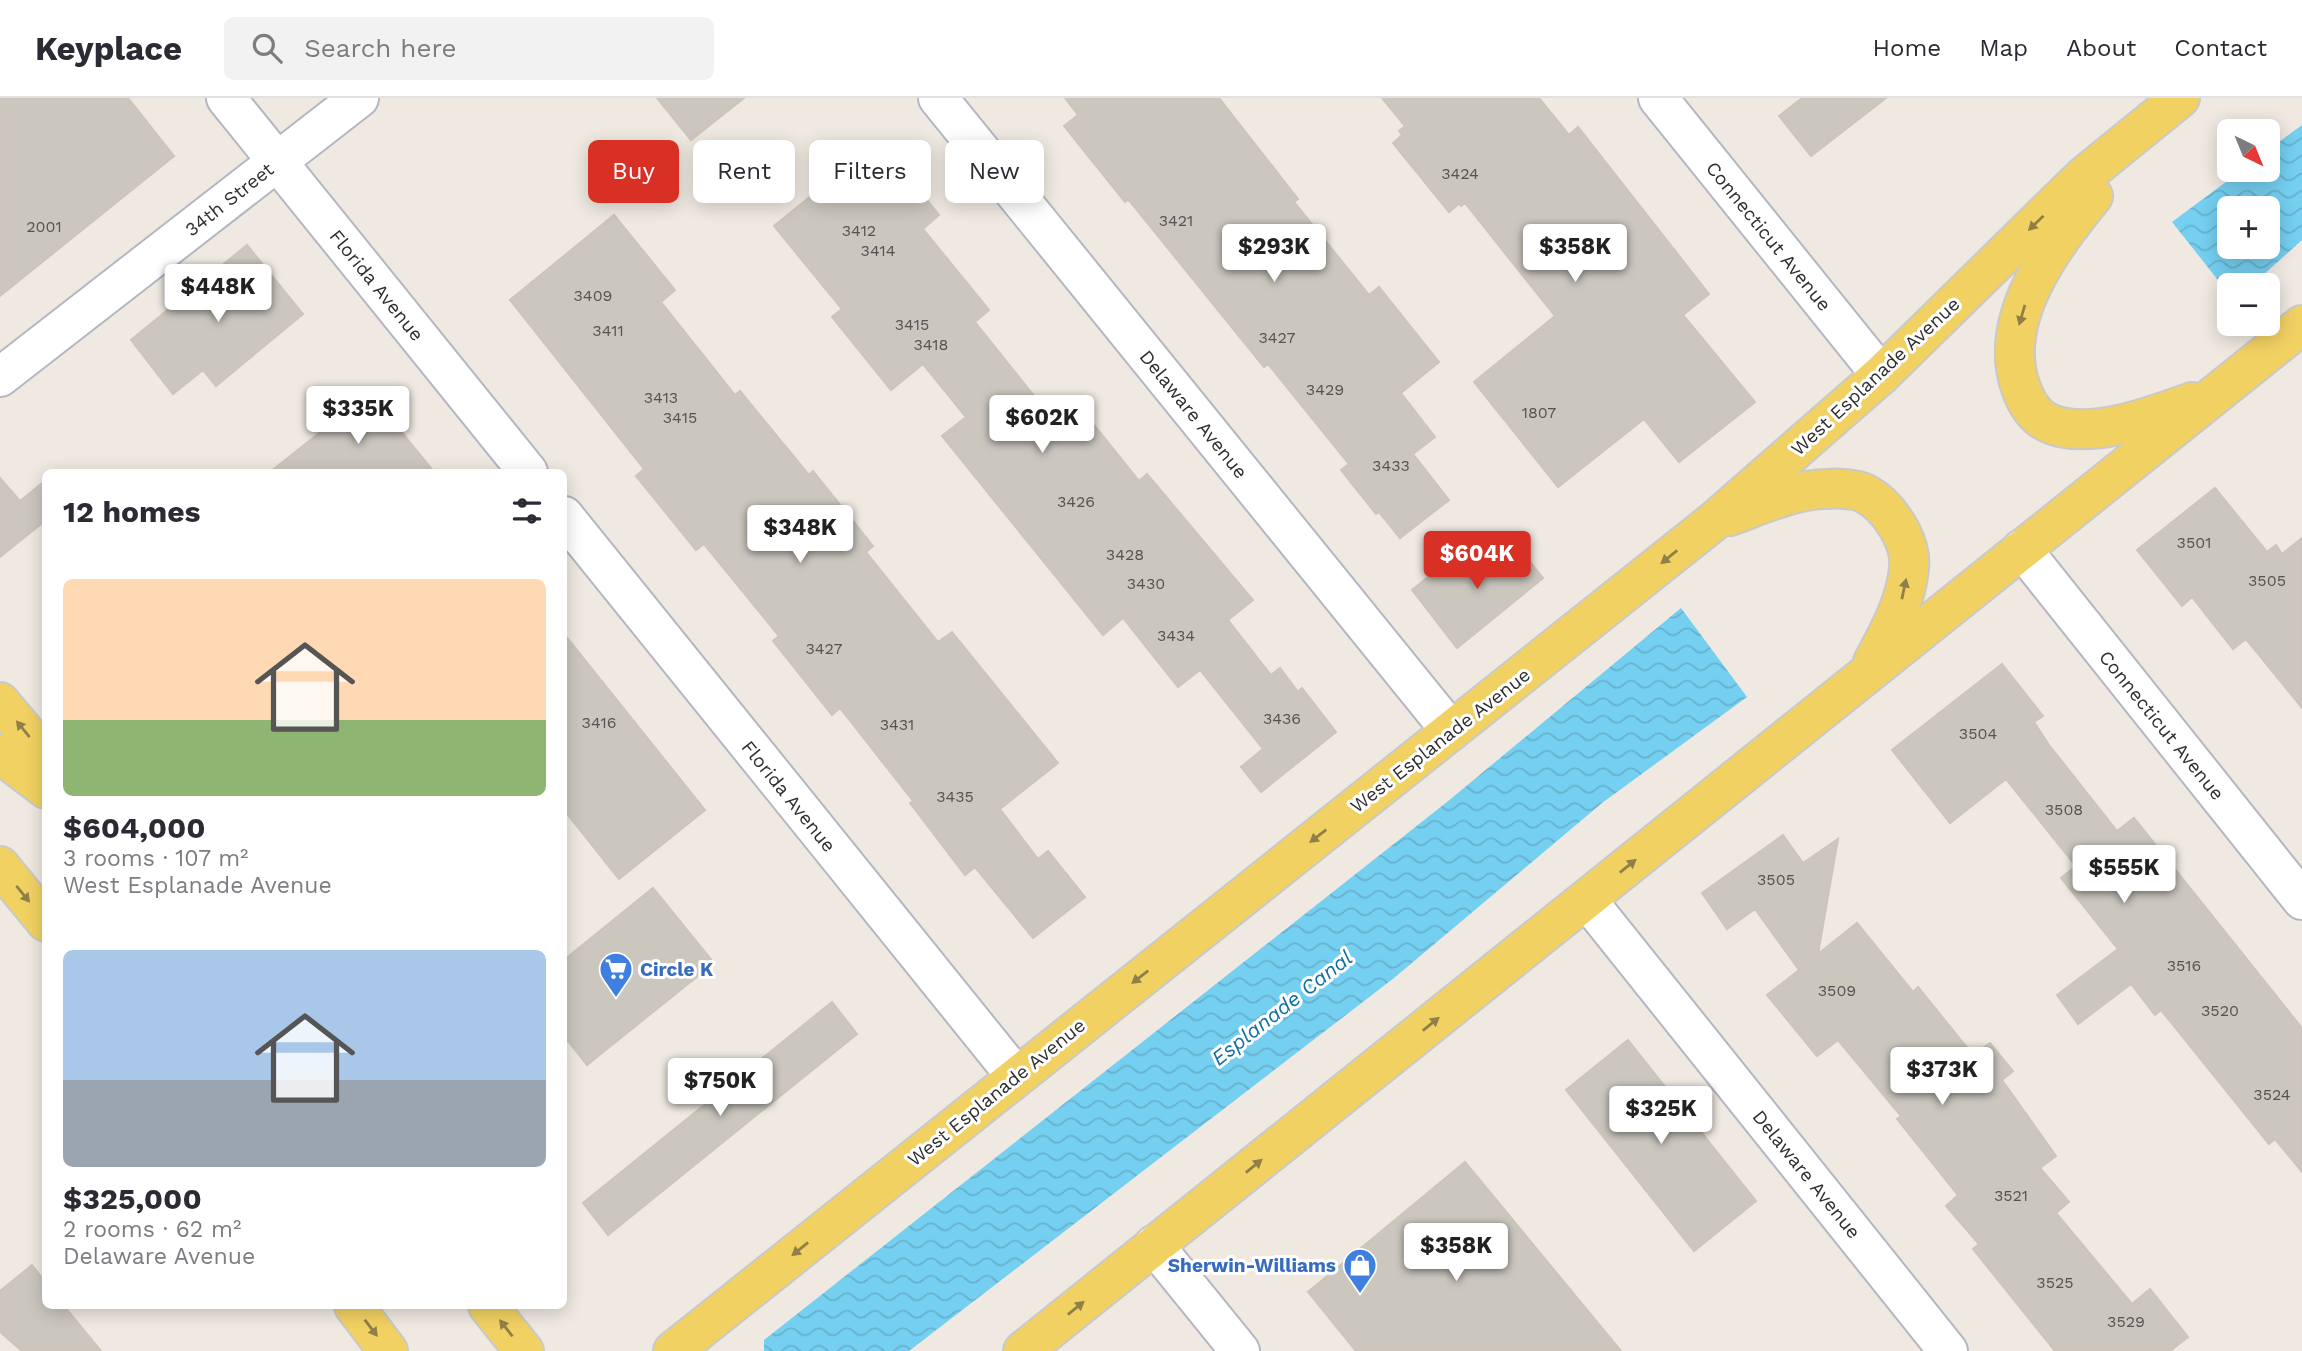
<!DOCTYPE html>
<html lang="en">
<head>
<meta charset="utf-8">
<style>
	body { margin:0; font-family:"Work Sans",sans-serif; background:#f2f2f3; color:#2b2b33; height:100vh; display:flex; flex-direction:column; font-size:26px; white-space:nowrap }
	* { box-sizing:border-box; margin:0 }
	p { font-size:23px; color:#7c7c81 }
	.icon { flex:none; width:38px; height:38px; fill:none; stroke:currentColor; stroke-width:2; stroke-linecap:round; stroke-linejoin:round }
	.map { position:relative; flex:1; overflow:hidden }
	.side { position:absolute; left:42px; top:371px; width:525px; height:840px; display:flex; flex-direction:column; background:#fff; border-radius:10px; box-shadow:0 4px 18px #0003 }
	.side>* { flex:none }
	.banner { position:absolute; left:588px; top:42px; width:665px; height:63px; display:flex; gap:14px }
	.needle { width:46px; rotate:137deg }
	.tools { position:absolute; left:2217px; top:21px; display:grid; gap:14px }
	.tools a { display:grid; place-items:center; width:63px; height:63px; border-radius:10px; background:#fff; box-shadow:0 4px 18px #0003; font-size:35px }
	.price { position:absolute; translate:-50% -60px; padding:0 16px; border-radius:7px; background:#fff; color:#222; font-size:23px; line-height:46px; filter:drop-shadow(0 2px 4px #0008) }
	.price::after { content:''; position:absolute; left:50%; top:42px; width:21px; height:16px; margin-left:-10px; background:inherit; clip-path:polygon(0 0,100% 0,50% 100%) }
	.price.on { background:#d93025; color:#fff }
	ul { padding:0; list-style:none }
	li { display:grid; align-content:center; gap:14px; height:371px; padding:0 21px }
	li span { display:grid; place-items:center; height:217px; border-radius:10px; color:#555 }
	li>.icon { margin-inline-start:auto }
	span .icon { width:126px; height:126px; fill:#fffc; stroke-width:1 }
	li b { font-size:30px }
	h2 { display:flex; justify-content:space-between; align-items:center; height:84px; padding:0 21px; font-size:30px }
	.chip { padding:0 24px; border-radius:10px; background:#fff; box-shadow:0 4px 18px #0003; font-size:24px; line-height:63px }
	.chip.on { background:#d93025; color:#fff }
	header { display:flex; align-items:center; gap:42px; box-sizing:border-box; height:98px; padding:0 35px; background:#fff; border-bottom:2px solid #e1e1e2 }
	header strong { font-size:33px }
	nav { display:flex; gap:38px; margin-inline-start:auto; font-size:24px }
	.search { width:490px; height:63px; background:#f2f2f3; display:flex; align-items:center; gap:18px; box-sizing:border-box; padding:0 24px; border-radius:10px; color:#7c7c81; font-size:26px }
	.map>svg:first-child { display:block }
</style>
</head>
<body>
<header>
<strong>Keyplace</strong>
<div class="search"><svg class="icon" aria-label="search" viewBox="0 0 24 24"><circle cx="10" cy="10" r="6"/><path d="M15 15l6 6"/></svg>Search here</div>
<nav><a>Home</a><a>Map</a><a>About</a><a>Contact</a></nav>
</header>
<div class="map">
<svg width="2302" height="1253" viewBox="0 0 2302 1253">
	<defs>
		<pattern id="water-waves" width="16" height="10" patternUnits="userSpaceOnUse" patternTransform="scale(1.75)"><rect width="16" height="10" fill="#75cff0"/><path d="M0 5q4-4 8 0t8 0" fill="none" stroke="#66b2ce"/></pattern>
	</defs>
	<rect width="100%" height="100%" fill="#efe9e1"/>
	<!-- water -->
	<path fill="url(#water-waves)" fill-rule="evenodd" d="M 2302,27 L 2302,142 L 2252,187 L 2230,187 L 2229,196 L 2172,124 L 2242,72 L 2268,72 L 2268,52 ZM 2230,110 L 2268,110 L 2268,149 L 2230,149 Z
		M 1681,510 L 1747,599 L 1602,705 L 1394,880 L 909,1253 L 764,1253 L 764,1242 L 1447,704 Z"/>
	<!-- building -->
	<path fill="#cbc7bf" stroke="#cbc5ba" stroke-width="2" d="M 0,0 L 128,0 L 174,58 L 0,198 Z
		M 657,0 L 744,0 L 691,42 Z
		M 1065,0 L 1219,0 L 1298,101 L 1294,104 L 1369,197 L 1379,189 L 1439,264 L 1401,295 L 1435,339 L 1413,356 L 1449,402 L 1400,440 L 1379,414 L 1376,416 L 1341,372 L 1349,366 L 1268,266 L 1264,269 L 1128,101 L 1125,104 L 1064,28 L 1078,17 Z
		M 1382,0 L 1539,0 L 1569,37 L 1578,29 L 1709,196 L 1683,217 L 1755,304 L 1679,364 L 1644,321 L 1558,389 L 1474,284 L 1555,218 L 1465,105 L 1461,108 L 1460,105 L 1449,114 L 1393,45 L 1402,37 L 1399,33 L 1405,28 Z
		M 1802,0 L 1886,0 L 1811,58 L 1779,18 Z
		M 879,43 L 939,117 L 923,131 L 989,212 L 975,224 L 1051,319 L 1073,301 L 1139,383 L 1147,376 L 1253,502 L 1228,522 L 1271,577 L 1280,570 L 1298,594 L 1302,590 L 1336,634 L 1261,694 L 1241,669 L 1263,651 L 1200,572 L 1178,589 L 1123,520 L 1103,537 L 942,338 L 966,319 L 923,266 L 891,292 L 832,219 L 842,211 L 774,128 Z
		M 614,117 L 675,192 L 661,204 L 735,297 L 740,293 L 809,377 L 813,373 L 873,448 L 866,454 L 938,544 L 952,534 L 1058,665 L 1000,711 L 1038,761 L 1048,753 L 1085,799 L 1033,840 L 975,769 L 965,777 L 910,705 L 913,703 L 840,610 L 832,617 L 773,543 L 779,538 L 704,446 L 696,452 L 636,378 L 644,371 L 510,202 Z
		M 247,147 L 303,216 L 216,288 L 203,272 L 173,296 L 131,242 Z
		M 370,295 L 434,374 L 270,374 Z
		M 0,380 L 20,403 L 46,382 L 46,422 L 0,459 Z
		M 2215,390 L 2267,454 L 2276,447 L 2282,456 L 2302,440 L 2302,610 L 2246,541 L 2233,551 L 2192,499 L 2182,508 L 2137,452 Z
		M 1509,438 L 1543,480 L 1457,550 L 1412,492 L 1447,464 L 1459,480 Z
		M 564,536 L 705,712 L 619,781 L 564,712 Z
		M 2002,566 L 2043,618 L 2034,624 L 2049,647 L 2117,733 L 2134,720 L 2302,930 L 2302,1074 L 2275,1041 L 2269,1046 L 2161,912 L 2155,917 L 2131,886 L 2078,926 L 2057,897 L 2118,851 L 2061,780 L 2076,768 L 2006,681 L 1950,725 L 1892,652 Z
		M 1783,737 L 1803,765 L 1838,741 L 1818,856 L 1857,825 L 1913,894 L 1918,889 L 1973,957 L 1990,945 L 2013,973 L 2002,982 L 2056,1058 L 2040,1070 L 2069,1104 L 2056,1115 L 2132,1206 L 2150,1191 L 2188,1239 L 2170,1253 L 2055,1253 L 1973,1151 L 1979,1146 L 1946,1108 L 1958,1097 L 1897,1021 L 1901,1018 L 1838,942 L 1817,958 L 1767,897 L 1799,872 L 1755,811 L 1727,831 L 1702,795 Z
		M 653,790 L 714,865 L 587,967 L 564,938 L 564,862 Z
		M 832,904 L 857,936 L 608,1137 L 583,1105 Z
		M 1628,942 L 1756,1103 L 1694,1153 L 1566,992 Z
		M 1465,1064 L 1621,1253 L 1356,1253 L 1308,1194 Z
		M 32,1167 L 46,1185 L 46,1208 L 64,1208 L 101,1253 L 22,1253 L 0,1234 L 0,1193 Z"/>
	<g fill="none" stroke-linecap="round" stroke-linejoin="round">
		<defs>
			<path id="minor" d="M 226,0 L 528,374
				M 938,0 L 1451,633
				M 1658,0 L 1881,277
				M 0,279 L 359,0
				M 564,418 L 1015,977
				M 2022,451 L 2302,802
				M 1587,802 L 1948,1253
				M 1154,1147 L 1240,1253"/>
			<path id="major" d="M 2093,98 C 2052,149 1996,221 2021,290 C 2026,304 2035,320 2051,326 C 2091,342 2153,318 2192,304
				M 1730,418 C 1761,407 1794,391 1827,391 C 1837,390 1856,391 1864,395 C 1888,407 1912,443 1909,470 C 1906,504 1889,534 1873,564
				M 0,604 L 46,659
				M 0,656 L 46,691
				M 0,768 L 46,824
				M 354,1208 L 388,1253
				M 488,1208 L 524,1253
				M 673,1253 L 1713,424 L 1881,277 L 2084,78 L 2180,0
				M 1023,1253 L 2302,227"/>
		</defs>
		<!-- minor casing -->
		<use href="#minor" stroke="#b4b7c1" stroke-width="42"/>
		<!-- major casing -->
		<use href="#major" stroke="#c9c9c9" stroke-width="42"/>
		<!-- minor -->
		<use href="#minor" stroke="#fff" stroke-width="38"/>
		<!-- major -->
		<use href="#major" stroke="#f2d163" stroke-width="38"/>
	</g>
	<!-- one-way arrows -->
	<defs><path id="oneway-solid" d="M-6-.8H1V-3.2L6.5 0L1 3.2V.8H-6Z" transform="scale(1.75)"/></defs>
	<g fill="#908048">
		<use href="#oneway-solid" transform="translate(2036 125) rotate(136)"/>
		<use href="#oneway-solid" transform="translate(2022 217) rotate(106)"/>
		<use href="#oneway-solid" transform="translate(1669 459) rotate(141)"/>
		<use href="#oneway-solid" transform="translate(1904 491) rotate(-78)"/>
		<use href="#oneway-solid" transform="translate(23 631) rotate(-129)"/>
		<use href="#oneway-solid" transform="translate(1318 738) rotate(142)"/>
		<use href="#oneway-solid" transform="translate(1628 768) rotate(-39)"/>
		<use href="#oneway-solid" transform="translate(23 796) rotate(51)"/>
		<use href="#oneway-solid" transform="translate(1140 879) rotate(142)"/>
		<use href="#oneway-solid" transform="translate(1431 926) rotate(-39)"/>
		<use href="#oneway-solid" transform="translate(1254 1068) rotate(-39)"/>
		<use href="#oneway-solid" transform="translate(800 1151) rotate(141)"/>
		<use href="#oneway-solid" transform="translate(1076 1210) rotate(-39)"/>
		<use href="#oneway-solid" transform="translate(371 1230) rotate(53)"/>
		<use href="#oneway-solid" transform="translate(506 1230) rotate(-128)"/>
	</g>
	<!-- icons -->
	<defs>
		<symbol id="supermarket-pin" viewBox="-11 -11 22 30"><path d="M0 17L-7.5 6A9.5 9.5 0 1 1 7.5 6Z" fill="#3f7fe0" stroke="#fff"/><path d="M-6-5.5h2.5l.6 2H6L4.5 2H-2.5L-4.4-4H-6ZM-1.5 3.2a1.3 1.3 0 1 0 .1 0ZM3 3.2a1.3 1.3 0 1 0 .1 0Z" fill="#fff"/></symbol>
		<symbol id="shop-pin" viewBox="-11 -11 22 30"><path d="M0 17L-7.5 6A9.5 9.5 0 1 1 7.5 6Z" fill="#3f7fe0" stroke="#fff"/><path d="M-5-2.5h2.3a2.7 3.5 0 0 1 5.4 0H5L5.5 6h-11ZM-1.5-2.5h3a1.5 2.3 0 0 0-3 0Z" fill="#fff"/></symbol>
	</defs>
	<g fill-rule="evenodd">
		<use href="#supermarket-pin" x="597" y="852" width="38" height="52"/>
		<use href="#shop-pin" x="1341" y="1148" width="38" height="52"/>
	</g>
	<g text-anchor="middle" stroke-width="6" stroke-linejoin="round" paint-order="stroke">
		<!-- number labels -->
		<g font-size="16" fill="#555452">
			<text x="1460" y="81">3424</text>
			<text x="1176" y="128">3421</text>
			<text x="44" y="134">2001</text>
			<text x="859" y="138">3412</text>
			<text x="878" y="158">3414</text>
			<text x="593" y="203">3409</text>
			<text x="912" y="232">3415</text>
			<text x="608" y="238">3411</text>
			<text x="1277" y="245">3427</text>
			<text x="931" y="252">3418</text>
			<text x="1325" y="297">3429</text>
			<text x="661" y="305">3413</text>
			<text x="1539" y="320">1807</text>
			<text x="680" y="325">3415</text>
			<text x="1391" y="373">3433</text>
			<text x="1076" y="409">3426</text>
			<text x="2194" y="450">3501</text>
			<text x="1125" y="462">3428</text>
			<text x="2267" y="488">3505</text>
			<text x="1146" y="491">3430</text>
			<text x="1176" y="543">3434</text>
			<text x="824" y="556">3427</text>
			<text x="1282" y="626">3436</text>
			<text x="599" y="630">3416</text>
			<text x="897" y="632">3431</text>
			<text x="1978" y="641">3504</text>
			<text x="955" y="704">3435</text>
			<text x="2064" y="717">3508</text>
			<text x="1776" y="787">3505</text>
			<text x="2184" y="873">3516</text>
			<text x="1837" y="898">3509</text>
			<text x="2220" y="918">3520</text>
			<text x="2272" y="1002">3524</text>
			<text x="2011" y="1103">3521</text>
			<text x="2055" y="1190">3525</text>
			<text x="2126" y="1229">3529</text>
		</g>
		<!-- street labels -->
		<g font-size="19" fill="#2e2e2e" stroke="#fff">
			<text transform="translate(229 101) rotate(-38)" y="7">34th Street</text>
			<text transform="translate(1769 138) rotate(51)" y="7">Connecticut Avenue</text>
			<text transform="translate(377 187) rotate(51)" y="7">Florida Avenue</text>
			<text transform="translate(1875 278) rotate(-43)" y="7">West Esplanade Avenue</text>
			<text transform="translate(1194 316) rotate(51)" y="7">Delaware Avenue</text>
			<text transform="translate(2162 627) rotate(51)" y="7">Connecticut Avenue</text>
			<text transform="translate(1440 642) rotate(-38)" y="7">West Esplanade Avenue</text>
			<text transform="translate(789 698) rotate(51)" y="7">Florida Avenue</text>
			<text transform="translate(996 994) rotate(-39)" y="7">West Esplanade Avenue</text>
			<text transform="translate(1807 1076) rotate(51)" y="7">Delaware Avenue</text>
		</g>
		<!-- shop labels -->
		<g font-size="19" font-weight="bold" fill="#366cbe" stroke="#fff" text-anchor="start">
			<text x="640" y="878">Circle K</text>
			<text x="1336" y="1174" text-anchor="end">Sherwin-Williams</text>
		</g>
		<!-- water labels -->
		<g font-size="21" font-style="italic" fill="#0d6fa3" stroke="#fff">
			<text transform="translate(1282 910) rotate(-38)" y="7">Esplanade Canal</text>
		</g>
	</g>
</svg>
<div class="tools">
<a><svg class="needle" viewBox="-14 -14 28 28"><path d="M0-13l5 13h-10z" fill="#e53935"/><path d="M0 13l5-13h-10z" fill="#7c7c81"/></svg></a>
<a>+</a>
<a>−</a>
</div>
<b class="price" style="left:1274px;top:186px">$293K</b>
<b class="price" style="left:1575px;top:186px">$358K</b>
<b class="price" style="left:218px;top:226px">$448K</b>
<b class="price" style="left:358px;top:348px">$335K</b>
<b class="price" style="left:1042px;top:357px">$602K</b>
<b class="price" style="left:800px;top:467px">$348K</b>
<b class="price on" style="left:1477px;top:493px">$604K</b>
<b class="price" style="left:2124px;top:807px">$555K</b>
<b class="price" style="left:1942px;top:1009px">$373K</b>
<b class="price" style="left:720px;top:1020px">$750K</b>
<b class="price" style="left:1661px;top:1048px">$325K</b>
<b class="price" style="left:1456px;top:1185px">$358K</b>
<div class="banner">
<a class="chip on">Buy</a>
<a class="chip">Rent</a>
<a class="chip">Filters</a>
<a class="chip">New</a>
</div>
<section class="side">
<h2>12 homes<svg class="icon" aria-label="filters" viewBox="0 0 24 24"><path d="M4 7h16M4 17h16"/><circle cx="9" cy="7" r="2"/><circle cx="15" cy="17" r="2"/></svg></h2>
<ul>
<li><span style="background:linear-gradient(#ffd9b3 65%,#8fb573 0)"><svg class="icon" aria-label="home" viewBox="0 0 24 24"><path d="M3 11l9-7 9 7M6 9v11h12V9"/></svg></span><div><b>$604,000</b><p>3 rooms · 107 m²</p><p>West Esplanade Avenue</p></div></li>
<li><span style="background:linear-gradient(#a9c7e8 60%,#9aa5b1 0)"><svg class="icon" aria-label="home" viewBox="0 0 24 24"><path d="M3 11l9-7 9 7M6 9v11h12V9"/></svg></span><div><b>$325,000</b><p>2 rooms · 62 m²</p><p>Delaware Avenue</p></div></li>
</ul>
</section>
</div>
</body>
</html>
